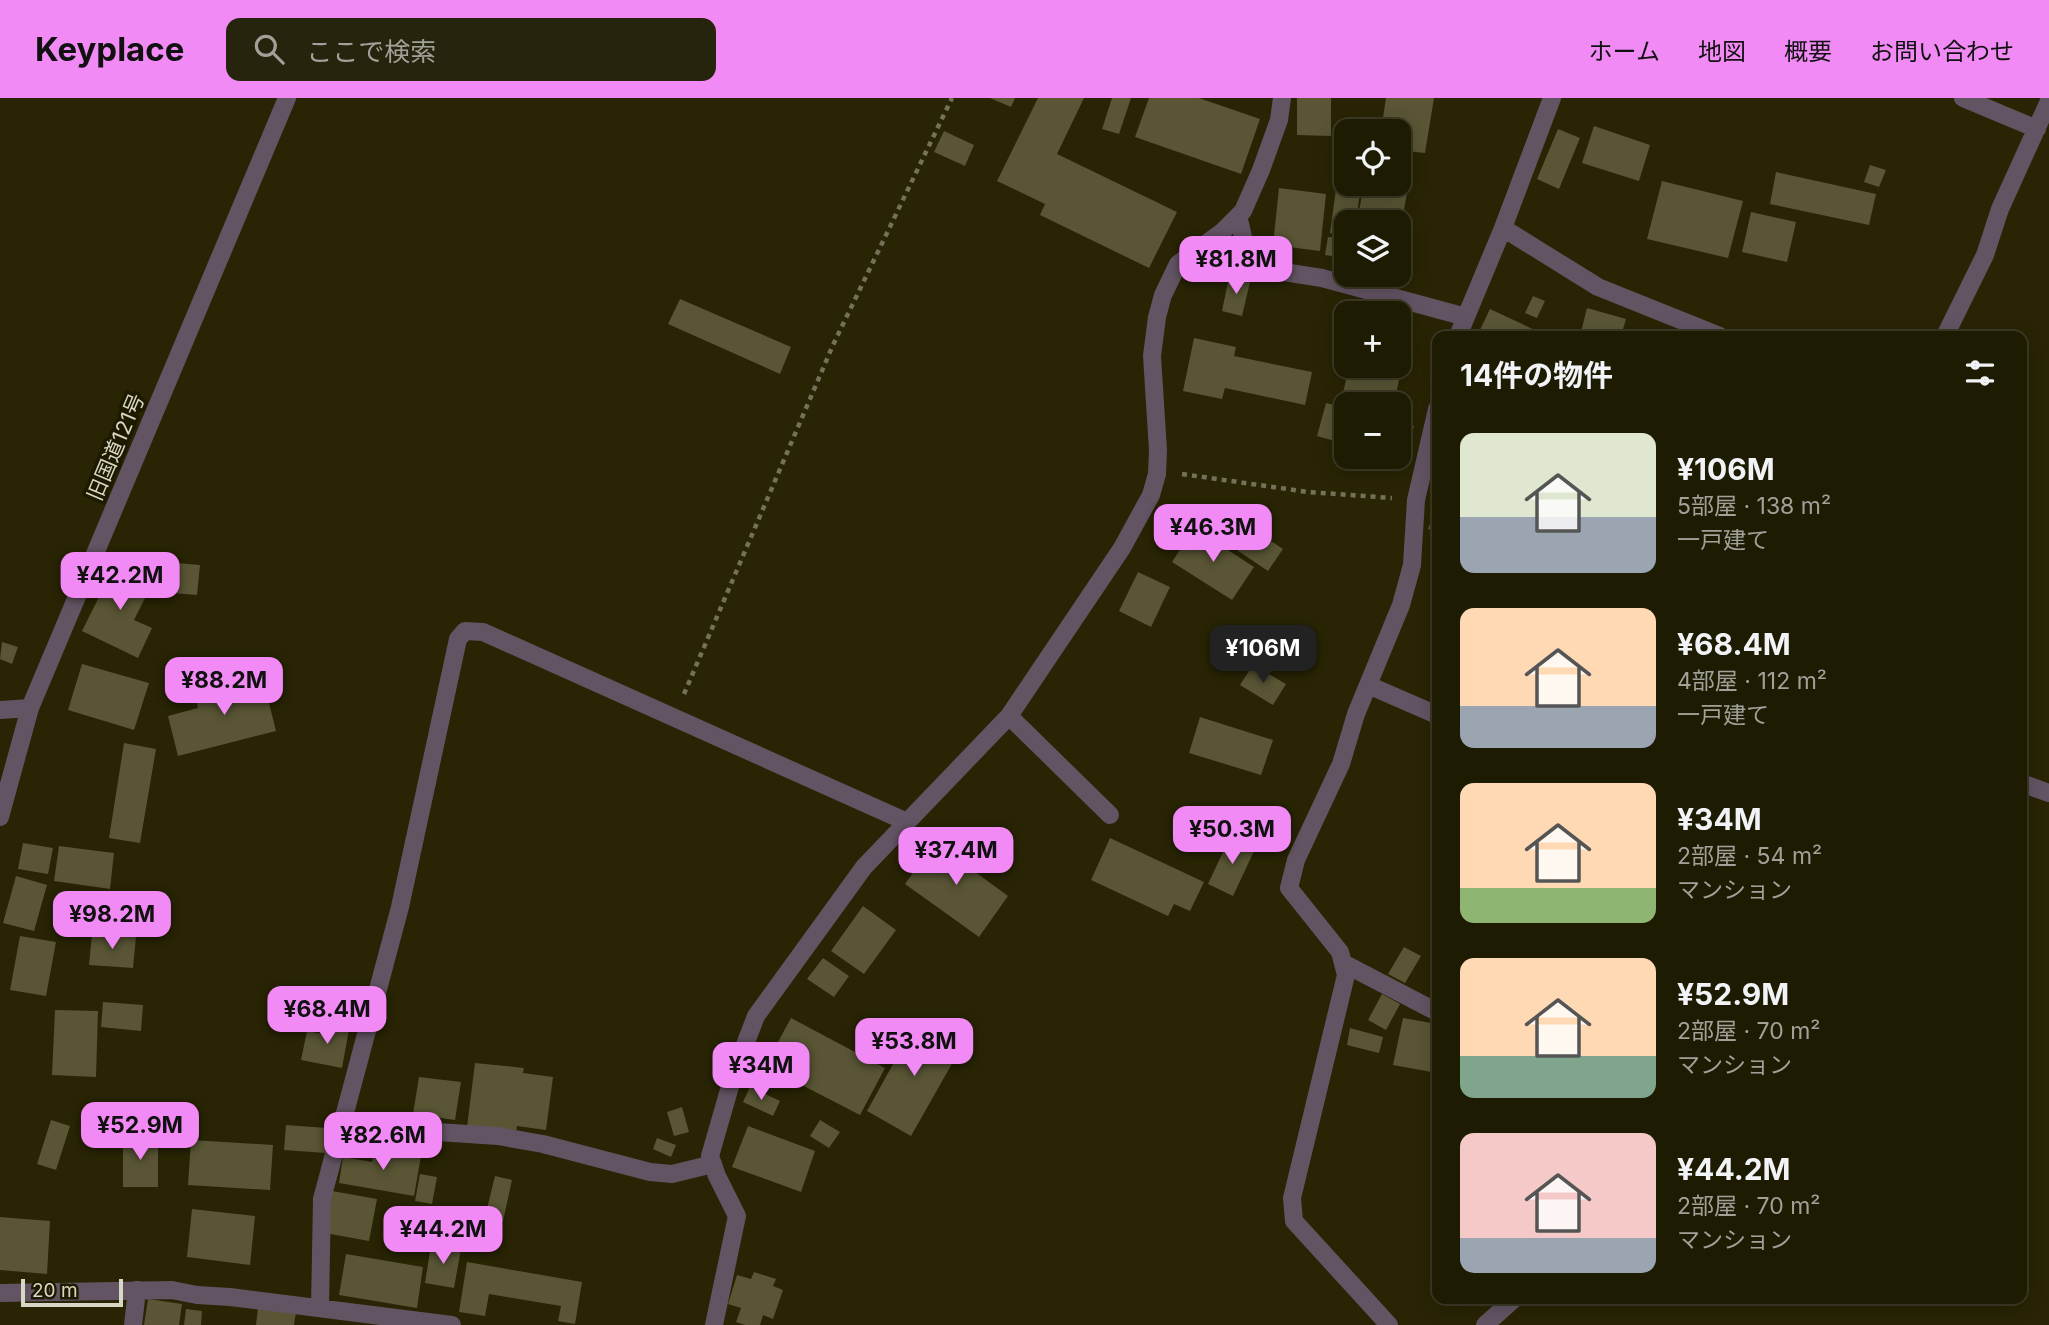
<!DOCTYPE html>
<html lang="ja">
<head>
<meta charset="utf-8">
<style>
	body { margin:0; font-family:Inter,"Noto Sans JP",sans-serif; background:#26240d; color:#f1f3f6; height:100vh; display:flex; flex-direction:column; font-size:26px; white-space:nowrap }
	* { box-sizing:border-box; margin:0 }
	p { font-size:23px; color:#a1a19a }
	.icon { flex:none; width:38px; height:38px; fill:none; stroke:currentColor; stroke-width:2; stroke-linecap:round; stroke-linejoin:round }
	.map { position:relative; flex:1; overflow:hidden }
	.details { position:absolute; left:1432px; top:233px; width:595px; height:973px; display:flex; flex-direction:column; background:#1e1b03; border-radius:14px; box-shadow:0 4px 18px #0003,0 0 0 2px #3c3925 }
	.details>* { flex:none }
	.buttons { position:absolute; left:1334px; top:21px; display:grid; gap:14px }
	.buttons a { display:grid; place-items:center; width:77px; height:77px; border-radius:14px; background:#1e1b03; box-shadow:0 4px 18px #0003,0 0 0 2px #3c3925; font-size:35px }
	.scale { position:absolute; left:21px; bottom:18px; width:102px; box-sizing:border-box; padding-left:7px; border:4px solid #d8d7c5; border-top:0; font-size:19px; line-height:24px; white-space:nowrap; color:#d8d7c5; -webkit-text-stroke:5px #1e1a00; paint-order:stroke }
	.price { position:absolute; translate:-50% -60px; padding:0 16px; border-radius:14px; background:#f18af4; color:#111; font-size:23px; line-height:46px; filter:drop-shadow(0 2px 4px #0008) }
	.price::after { content:''; position:absolute; left:50%; top:42px; width:21px; height:16px; margin-left:-10px; background:inherit; clip-path:polygon(0 0,100% 0,50% 100%) }
	.price.current { background:#222; color:#fff }
	ul { padding:0; list-style:none }
	li { display:flex; align-items:center; gap:21px; height:175px; padding:0 28px }
	li span { display:grid; place-items:center; flex:none; width:196px; height:140px; border-radius:14px; color:#555 }
	li>.icon { margin-inline-start:auto }
	span .icon { width:84px; height:84px; fill:#fffc; stroke-width:1 }
	li b { font-size:30px }
	h2 { display:flex; justify-content:space-between; align-items:center; height:84px; padding:0 28px; font-size:30px }
	header { display:flex; align-items:center; gap:42px; box-sizing:border-box; height:98px; padding:0 35px; background:#f18af4; color:#111 }
	header strong { font-size:33px }
	nav { display:flex; gap:38px; margin-inline-start:auto; font-size:24px }
	.search { width:490px; height:63px; background:#26240d; display:flex; align-items:center; gap:18px; box-sizing:border-box; padding:0 24px; border-radius:14px; color:#a1a19a; font-size:26px }
	.map>svg:first-child { display:block }
</style>
</head>
<body>
<header>
<strong>Keyplace</strong>
<div class="search"><svg class="icon" aria-label="search" viewBox="0 0 24 24"><circle cx="10" cy="10" r="6"/><path d="M15 15l6 6"/></svg>ここで検索</div>
<nav><a>ホーム</a><a>地図</a><a>概要</a><a>お問い合わせ</a></nav>
</header>
<div class="map">
<svg width="2049" height="1227" viewBox="0 0 2049 1227">
	<rect width="100%" height="100%" fill="#282404"/>
	<!-- building -->
	<path fill="#595535" d="M 990,0 L 1015,0 L 1011,9 Z
		M 1038,0 L 1084,0 L 1057,56 L 1177,114 L 1149,170 L 1040,117 L 1045,106 L 997,83 Z
		M 1112,0 L 1131,0 L 1119,36 L 1102,31 Z
		M 1149,0 L 1199,0 L 1260,21 L 1241,76 L 1135,39 Z
		M 1297,0 L 1331,0 L 1331,38 L 1297,37 Z
		M 1386,0 L 1434,0 L 1425,55 L 1398,52 L 1398,33 L 1381,33 Z
		M 1594,28 L 1650,47 L 1639,83 L 1582,65 Z
		M 1558,31 L 1580,40 L 1559,91 L 1537,81 Z
		M 944,33 L 974,47 L 965,68 L 934,54 Z
		M 1398,58 L 1413,60 L 1400,135 L 1398,124 L 1357,124 L 1364,86 L 1398,86 Z
		M 1870,67 L 1886,72 L 1879,89 L 1864,84 Z
		M 1776,74 L 1876,96 L 1869,127 L 1770,106 Z
		M 1662,83 L 1743,103 L 1728,160 L 1647,141 Z
		M 1279,90 L 1326,96 L 1320,153 L 1273,147 Z
		M 1336,91 L 1360,94 L 1356,124 L 1346,124 L 1346,137 L 1330,135 Z
		M 1751,114 L 1796,124 L 1787,164 L 1742,154 Z
		M 1328,139 L 1346,141 L 1346,160 L 1325,157 Z
		M 1229,179 L 1250,184 L 1242,218 L 1222,213 Z
		M 1533,198 L 1545,203 L 1537,220 L 1525,215 Z
		M 680,201 L 791,249 L 780,276 L 668,226 Z
		M 1587,210 L 1626,221 L 1621,238 L 1580,238 Z
		M 1490,211 L 1537,233 L 1535,238 L 1477,238 Z
		M 1398,217 L 1412,220 L 1394,306 L 1341,304 L 1349,268 L 1398,268 Z
		M 1194,240 L 1236,249 L 1234,258 L 1312,274 L 1305,307 L 1225,290 L 1222,301 L 1183,293 Z
		M 1326,305 L 1346,310 L 1346,346 L 1317,338 Z
		M 1398,324 L 1414,328 L 1406,361 L 1398,359 Z
		M 1437,406 L 1437,433 L 1428,431 Z
		M 1246,426 L 1283,451 L 1268,473 L 1231,448 Z
		M 1194,430 L 1254,469 L 1232,502 L 1172,464 Z
		M 117,463 L 145,477 L 137,494 L 146,498 L 134,522 L 152,530 L 138,560 L 82,533 Z
		M 176,465 L 200,467 L 197,497 L 173,495 Z
		M 1138,474 L 1170,489 L 1151,529 L 1119,513 Z
		M 2,544 L 18,549 L 12,566 L 0,561 Z
		M 82,566 L 149,585 L 134,632 L 68,612 Z
		M 1253,567 L 1286,586 L 1273,607 L 1240,587 Z
		M 262,577 L 276,633 L 178,658 L 168,618 L 198,610 L 194,594 Z
		M 1200,619 L 1273,642 L 1261,677 L 1189,655 Z
		M 124,645 L 156,651 L 140,745 L 109,740 Z
		M 940,737 L 972,760 L 967,768 L 1008,798 L 979,839 L 905,786 Z
		M 1230,739 L 1255,751 L 1233,798 L 1208,786 Z
		M 1110,740 L 1204,784 L 1190,813 L 1174,806 L 1168,818 L 1091,782 Z
		M 23,745 L 53,750 L 48,776 L 18,771 Z
		M 59,748 L 114,755 L 110,791 L 54,783 Z
		M 16,778 L 47,787 L 34,833 L 3,825 Z
		M 863,808 L 896,832 L 864,876 L 831,853 Z
		M 92,836 L 136,839 L 133,870 L 89,867 Z
		M 20,838 L 56,844 L 46,898 L 10,892 Z
		M 1404,849 L 1421,858 L 1405,885 L 1388,876 Z
		M 823,860 L 849,878 L 834,899 L 807,881 Z
		M 1382,896 L 1400,906 L 1386,932 L 1368,922 Z
		M 103,904 L 143,907 L 141,933 L 101,929 Z
		M 55,912 L 98,913 L 96,979 L 52,977 Z
		M 791,920 L 885,970 L 860,1017 L 765,968 Z
		M 1403,920 L 1437,926 L 1437,975 L 1393,967 Z
		M 332,923 L 350,926 L 342,970 L 301,962 L 307,933 L 329,937 Z
		M 917,923 L 962,948 L 911,1038 L 867,1013 Z
		M 1350,930 L 1383,939 L 1379,955 L 1347,947 Z
		M 475,965 L 524,970 L 523,975 L 553,979 L 546,1032 L 517,1028 L 516,1035 L 467,1029 Z
		M 419,979 L 461,984 L 455,1022 L 413,1016 Z
		M 750,989 L 780,1003 L 773,1018 L 743,1004 Z
		M 682,1009 L 689,1034 L 674,1038 L 667,1014 Z
		M 51,1022 L 70,1028 L 56,1072 L 37,1066 Z
		M 820,1022 L 840,1034 L 829,1050 L 810,1038 Z
		M 286,1027 L 327,1030 L 326,1055 L 284,1052 Z
		M 748,1028 L 815,1053 L 801,1094 L 732,1069 Z
		M 123,1040 L 158,1040 L 158,1089 L 123,1089 Z
		M 657,1040 L 676,1047 L 671,1059 L 653,1051 Z
		M 191,1042 L 273,1047 L 270,1092 L 188,1087 Z
		M 375,1050 L 421,1058 L 414,1098 L 339,1085 L 343,1059 L 372,1064 Z
		M 420,1076 L 437,1079 L 432,1106 L 415,1103 Z
		M 495,1078 L 512,1082 L 503,1123 L 485,1119 Z
		M 332,1093 L 377,1101 L 369,1143 L 325,1135 Z
		M 192,1111 L 255,1118 L 250,1167 L 187,1159 Z
		M 0,1119 L 50,1123 L 47,1176 L 0,1172 Z
		M 407,1122 L 426,1126 L 422,1147 L 403,1144 Z
		M 431,1147 L 461,1151 L 454,1190 L 425,1185 Z
		M 346,1156 L 423,1169 L 417,1210 L 339,1197 Z
		M 467,1164 L 582,1184 L 575,1226 L 558,1223 L 561,1208 L 489,1196 L 485,1218 L 459,1214 Z
		M 754,1174 L 776,1181 L 773,1188 L 783,1192 L 773,1221 L 763,1217 L 760,1227 L 745,1227 L 736,1224 L 741,1210 L 728,1206 L 737,1177 L 751,1181 Z
		M 148,1201 L 182,1206 L 179,1227 L 144,1227 Z
		M 258,1210 L 296,1214 L 294,1227 L 256,1227 Z
		M 186,1211 L 202,1213 L 201,1227 L 184,1227 Z"/>
	<g fill="none" stroke-linecap="round" stroke-linejoin="round">
		<!-- path -->
		<path stroke="#737157" stroke-width="4.5" stroke-dasharray="5 5" stroke-linecap="butt" d="M 1182,376 L 1308,394 L 1392,400
			M 684,596 L 833,247 L 952,0"/>
		<!-- minor -->
		<path stroke="#635463" stroke-width="18" d="M 1963,0 L 2037,31
			M 1238,119 C 1244,136 1243,153 1252,169 L 1322,180 L 1466,219
			M 1503,130 L 1598,189 L 1720,238
			M 1458,238 L 1503,130 L 1552,0
			M 1945,238 L 1985,157 L 2000,111 L 2049,3
			M 1368,587 L 1437,617
			M 0,612 L 30,610
			M 1009,618 L 1110,717
			M 2021,685 L 2049,695
			M 0,719 L 30,610 L 287,0
			M 1343,865 L 1437,914
			M 341,1024 L 392,1031 L 498,1038 L 543,1046 L 650,1074 L 672,1076 L 713,1066
			M 0,1195 L 172,1192 L 197,1197 L 230,1199 L 452,1227
			M 320,1210 L 322,1101 L 400,809 L 458,541 L 465,533 L 483,534 L 907,724
			M 133,1227 L 137,1192
			M 714,1227 L 737,1118 L 717,1078 L 710,1058 L 733,978 L 756,918 L 864,769 L 1009,618 L 1122,450 L 1151,397 L 1157,376 L 1158,352 L 1152,258 L 1157,219 L 1163,197 L 1178,166 L 1222,134 L 1243,113 L 1261,72 L 1279,22 L 1282,0
			M 1389,1227 L 1294,1123 L 1292,1100 L 1346,877 L 1340,854 L 1289,790 L 1296,762 L 1341,666 L 1356,616 L 1401,507 L 1412,467 L 1416,402 L 1437,311
			M 1485,1227 L 1515,1200"/>
	</g>
	<g text-anchor="middle" stroke-width="7" stroke-linejoin="round" paint-order="stroke">
		<!-- street labels -->
		<g font-size="21" fill="#d8d7c5" stroke="#1e1a00">
			<text transform="translate(116 349) rotate(-67)" y="7">旧国道121号</text>
		</g>
	</g>
</svg>
<div class="buttons">
<a><svg class="icon" aria-label="locate" viewBox="0 0 24 24"><circle cx="12" cy="12" r="6"/><path d="M12 2v4M12 18v4M2 12h4M18 12h4"/></svg></a>
<a><svg class="icon" aria-label="layers" viewBox="0 0 24 24"><path d="M12 4l9 5-9 5-9-5zM3 14l9 5 9-5"/></svg></a>
<a>+</a>
<a>−</a>
</div>
<div class="scale">20 m</div>
<b class="price" style="left:1236px;top:198px">¥81.8M</b>
<b class="price" style="left:1213px;top:466px">¥46.3M</b>
<b class="price" style="left:120px;top:514px">¥42.2M</b>
<b class="price current" style="left:1263px;top:587px">¥106M</b>
<b class="price" style="left:224px;top:619px">¥88.2M</b>
<b class="price" style="left:1232px;top:768px">¥50.3M</b>
<b class="price" style="left:956px;top:789px">¥37.4M</b>
<b class="price" style="left:112px;top:853px">¥98.2M</b>
<b class="price" style="left:327px;top:948px">¥68.4M</b>
<b class="price" style="left:914px;top:980px">¥53.8M</b>
<b class="price" style="left:761px;top:1004px">¥34M</b>
<b class="price" style="left:140px;top:1064px">¥52.9M</b>
<b class="price" style="left:383px;top:1074px">¥82.6M</b>
<b class="price" style="left:443px;top:1168px">¥44.2M</b>
<section class="details">
<h2>14件の物件<svg class="icon" aria-label="filters" viewBox="0 0 24 24"><path d="M4 7h16M4 17h16"/><circle cx="9" cy="7" r="2"/><circle cx="15" cy="17" r="2"/></svg></h2>
<ul>
<li><span style="background:linear-gradient(#dfe7d0 60%,#9aa5b1 0)"><svg class="icon" aria-label="home" viewBox="0 0 24 24"><path d="M3 11l9-7 9 7M6 9v11h12V9"/></svg></span><div><b>¥106M</b><p>5部屋 · 138 m²</p><p>一戸建て</p></div></li>
<li><span style="background:linear-gradient(#ffd9b3 70%,#9aa5b1 0)"><svg class="icon" aria-label="home" viewBox="0 0 24 24"><path d="M3 11l9-7 9 7M6 9v11h12V9"/></svg></span><div><b>¥68.4M</b><p>4部屋 · 112 m²</p><p>一戸建て</p></div></li>
<li><span style="background:linear-gradient(#ffd9b3 75%,#8fb573 0)"><svg class="icon" aria-label="home" viewBox="0 0 24 24"><path d="M3 11l9-7 9 7M6 9v11h12V9"/></svg></span><div><b>¥34M</b><p>2部屋 · 54 m²</p><p>マンション</p></div></li>
<li><span style="background:linear-gradient(#ffd9b3 70%,#7fa58c 0)"><svg class="icon" aria-label="home" viewBox="0 0 24 24"><path d="M3 11l9-7 9 7M6 9v11h12V9"/></svg></span><div><b>¥52.9M</b><p>2部屋 · 70 m²</p><p>マンション</p></div></li>
<li><span style="background:linear-gradient(#f6c9c9 75%,#9aa5b1 0)"><svg class="icon" aria-label="home" viewBox="0 0 24 24"><path d="M3 11l9-7 9 7M6 9v11h12V9"/></svg></span><div><b>¥44.2M</b><p>2部屋 · 70 m²</p><p>マンション</p></div></li>
</ul>
</section>
</div>
</body>
</html>
